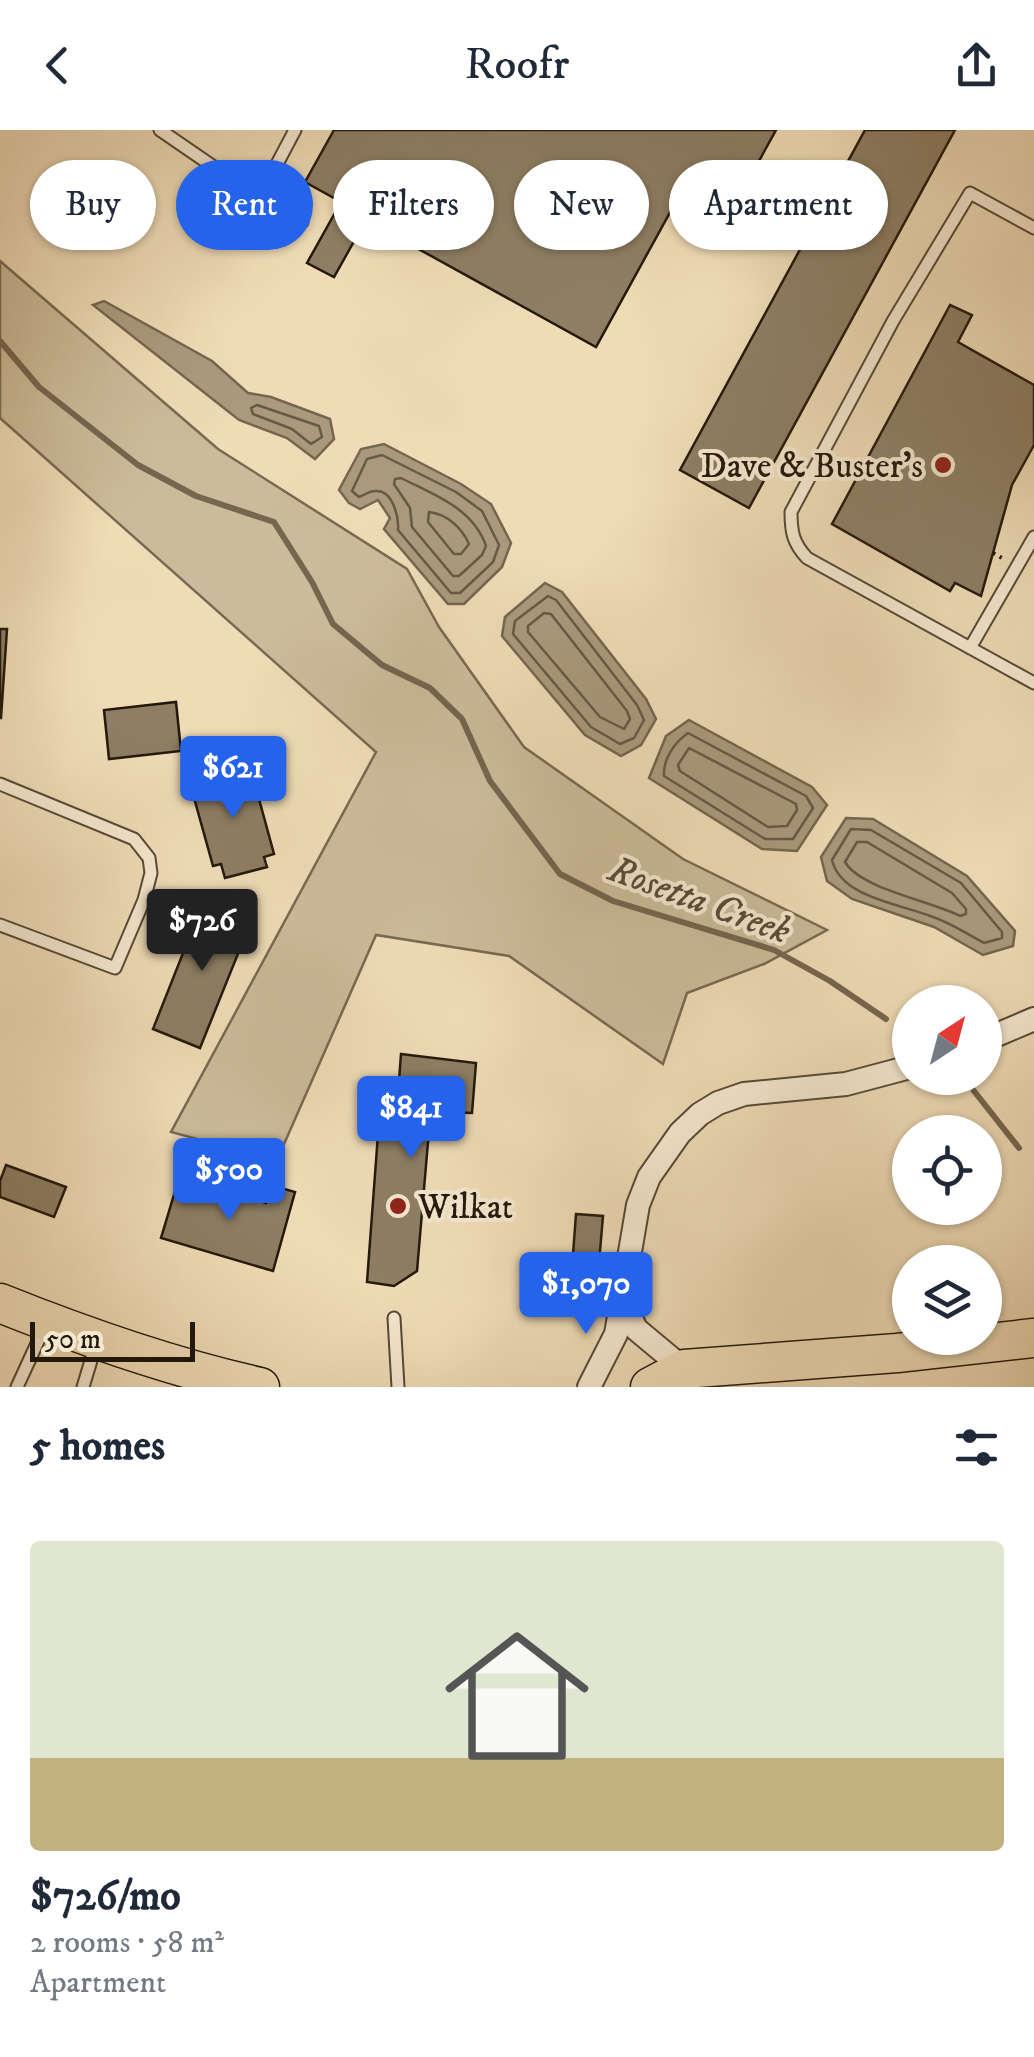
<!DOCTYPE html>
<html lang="en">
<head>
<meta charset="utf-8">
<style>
	body { margin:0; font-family:"IM FELL DW Pica",serif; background:#f6f6f7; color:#1f2937; height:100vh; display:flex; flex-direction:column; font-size:38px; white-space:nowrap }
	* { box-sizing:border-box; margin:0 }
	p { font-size:32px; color:#747a83 }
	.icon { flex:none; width:55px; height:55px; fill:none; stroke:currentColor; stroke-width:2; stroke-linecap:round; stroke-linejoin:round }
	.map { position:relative; height:1257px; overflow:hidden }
	.sheet { display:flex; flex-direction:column; background:#fff; flex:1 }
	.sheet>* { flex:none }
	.banner { position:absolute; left:30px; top:30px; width:975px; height:90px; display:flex; gap:20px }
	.needle { width:65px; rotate:36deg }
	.tools { position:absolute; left:892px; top:855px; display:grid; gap:20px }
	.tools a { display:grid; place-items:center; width:110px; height:110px; border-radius:50%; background:#fff; box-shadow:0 2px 8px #0004; font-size:50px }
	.scale { position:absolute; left:30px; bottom:25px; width:165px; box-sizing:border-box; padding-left:10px; border:5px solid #23190b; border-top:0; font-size:28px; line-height:35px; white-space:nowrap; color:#23190b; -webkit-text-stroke:8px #f5e8d0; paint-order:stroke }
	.price { position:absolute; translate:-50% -85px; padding:0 22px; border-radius:10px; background:#2563eb; color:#fff; font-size:32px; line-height:65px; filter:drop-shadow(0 2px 5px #0008) }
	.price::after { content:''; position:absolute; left:50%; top:60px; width:30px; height:22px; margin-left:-15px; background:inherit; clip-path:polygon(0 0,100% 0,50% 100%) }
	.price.active { background:#222; color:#fff }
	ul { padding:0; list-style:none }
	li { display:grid; align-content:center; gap:20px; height:530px; padding:0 30px }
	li+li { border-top:2px solid #e0e1e3 }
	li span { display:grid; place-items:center; height:310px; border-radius:10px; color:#555 }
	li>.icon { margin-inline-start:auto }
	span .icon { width:180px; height:180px; fill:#fffc; stroke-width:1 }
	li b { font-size:42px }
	h2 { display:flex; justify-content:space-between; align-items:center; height:120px; padding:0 30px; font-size:42px }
	.tag { padding:0 35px; border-radius:45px; background:#fff; box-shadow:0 2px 8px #0004; font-size:35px; line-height:90px }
	.tag.active { background:#2563eb; color:#fff }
	header { display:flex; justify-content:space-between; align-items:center; height:130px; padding:0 30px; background:#fff; font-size:45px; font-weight:600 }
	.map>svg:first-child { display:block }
</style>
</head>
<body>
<header><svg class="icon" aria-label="back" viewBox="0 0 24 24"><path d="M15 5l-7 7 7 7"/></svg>Roofr<svg class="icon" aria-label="share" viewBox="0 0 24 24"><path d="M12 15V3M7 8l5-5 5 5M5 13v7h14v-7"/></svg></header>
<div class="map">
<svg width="1034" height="1257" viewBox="0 0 1034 1257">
	<rect width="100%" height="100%" fill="#efdcb7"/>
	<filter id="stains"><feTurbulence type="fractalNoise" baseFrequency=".002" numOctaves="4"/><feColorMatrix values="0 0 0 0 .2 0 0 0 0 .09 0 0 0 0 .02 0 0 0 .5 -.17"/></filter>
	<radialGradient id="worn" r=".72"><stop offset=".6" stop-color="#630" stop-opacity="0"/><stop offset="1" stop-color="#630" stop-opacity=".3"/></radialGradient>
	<!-- green -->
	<path fill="#ccbb9a" stroke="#786a52" stroke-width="2.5" d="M 0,131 L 218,319 L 407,439 L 439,497 L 524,617 L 683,729 L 827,800 L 764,834 L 687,863 L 663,934 L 509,826 L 376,805 L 277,1030 L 171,1002 L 376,622 L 0,288 Z"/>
	<!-- water -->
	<path fill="#aa9a7d" stroke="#74664f" stroke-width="2.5" d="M 104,171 L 212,231 L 248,263 L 271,267 L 330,289 L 334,309 L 315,329 L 287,308 L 239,290 L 93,175 Z
		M 384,314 L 461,354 L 491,374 L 511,413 L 502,437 L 464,474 L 448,474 L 384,399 L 390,388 L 378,370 L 360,379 L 349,373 L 339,360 L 361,319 Z
		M 545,453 L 562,462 L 646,569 L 656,589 L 641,615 L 621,626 L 585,605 L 502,506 L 505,487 Z
		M 689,590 L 812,657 L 827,675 L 797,721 L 762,719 L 649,648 L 666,606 Z
		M 846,688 L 873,689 L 967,746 L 1015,801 L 1013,816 L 983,825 L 934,797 L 852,769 L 827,751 L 821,727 Z"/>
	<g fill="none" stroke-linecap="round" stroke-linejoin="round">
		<!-- shore -->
		<path stroke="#665a44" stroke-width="2.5" d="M 257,275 L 319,296 L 322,307 L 311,314 L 292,299 L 253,284 L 251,278 Z
			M 382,325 L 456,362 L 482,381 L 499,415 L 493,432 L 460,463 L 451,463 L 398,400 C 399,388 393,359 375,361 C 369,361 365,365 359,367 L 352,361 L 367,329 Z
			M 401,348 C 434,365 473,378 486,416 L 482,425 L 459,446 L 453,446 L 412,397 L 410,378 L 394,354 L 395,349 Z
			M 429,382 C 447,384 462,398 469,414 L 461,424 L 454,424 L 428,392 Z
			M 548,466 L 556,470 L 637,575 L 644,590 L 634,608 L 620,614 L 591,597 L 513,504 L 515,491 Z
			M 544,483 L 551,484 L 627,581 L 630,589 L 624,599 L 600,587 L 528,502 L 528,496 Z
			M 688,603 L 806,666 L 813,678 L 793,709 L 765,709 L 664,646 C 663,629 674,613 688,603 Z
			M 689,618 L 796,674 L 797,680 L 787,696 L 768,697 L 680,641 L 678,635 Z
			M 851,699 L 871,700 L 961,753 L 1002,802 L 1002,808 L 984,813 C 967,804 951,793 933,787 C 901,774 841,768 832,730 Z
			M 857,712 L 867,712 L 952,763 L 966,779 L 966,784 L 960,786 C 931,771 861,759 845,732 Z"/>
		<!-- stream -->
		<path stroke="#74664f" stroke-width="6" d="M 0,211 L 39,257 L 138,335 L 196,366 L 274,392 L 312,452 L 333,494 L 382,535 L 430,558 L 462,589 L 490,651 L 560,744 L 613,771 L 774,820 L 830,851 L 886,889
			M 974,961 L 1019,1018"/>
	</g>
	<!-- building -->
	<path fill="#8d7e64" stroke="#23190b" stroke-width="2.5" d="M 334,0 L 776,0 L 731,82 L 684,57 L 596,217 L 366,90 L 334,147 L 307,133 L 341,72 L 305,52 Z
		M 865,0 L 955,0 L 749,378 L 680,340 Z
		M 950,175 L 972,185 L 958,212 L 1034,255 L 1034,315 L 1012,355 L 981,466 L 955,453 L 950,461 L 832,394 Z
		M 0,499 L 7,499 L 1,588 L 0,588 Z
		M 176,572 L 181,621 L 109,629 L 104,580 Z
		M 239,634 L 243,650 L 253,647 L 274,724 L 264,727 L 267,737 L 225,748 L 221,734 L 213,736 L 191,657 L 201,654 L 198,645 Z
		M 204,770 L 252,789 L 200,918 L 153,899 Z
		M 401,924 L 476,933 L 472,983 L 444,982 L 428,1012 L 417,1141 L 394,1156 L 367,1152 L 378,1004 L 395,1005 Z
		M 6,1035 L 66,1057 L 54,1087 L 0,1067 L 0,1051 Z
		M 179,1048 L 266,1073 L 271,1055 L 295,1062 L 273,1141 L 161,1108 Z
		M 576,1084 L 603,1086 L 596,1168 L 570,1165 Z"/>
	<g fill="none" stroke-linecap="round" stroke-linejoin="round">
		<defs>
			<path id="service" d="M 160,0 L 259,68 L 302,92
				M 259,68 L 295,0
				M 1034,98 L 970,63 L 893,191 L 791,382 C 791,402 793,413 807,428 L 1034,553
				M 970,518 L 1034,407
				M 0,654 L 134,709 L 149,728 L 151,743 L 144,770 L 115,838 L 0,795
				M 394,1188 L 398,1257
				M 17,1257 L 45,1196
				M 83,1257 L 96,1214"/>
			<path id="minor" d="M 985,910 L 1034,889
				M 624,1173 L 636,1199 L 684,1239
				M 589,1257 L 616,1204 L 638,1075 L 649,1047 L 680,1003 L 700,984 L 718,973 L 744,964 L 846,954 L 910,937"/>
			<path id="primary" d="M 0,1173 C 85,1207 170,1237 260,1257
				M 650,1257 L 684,1239 L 897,1223 L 1034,1208"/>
		</defs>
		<!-- service casing -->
		<use href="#service" stroke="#564a36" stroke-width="15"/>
		<!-- minor casing -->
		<use href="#minor" stroke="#564a36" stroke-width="26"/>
		<!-- primary casing -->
		<use href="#primary" stroke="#23190b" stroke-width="41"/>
		<!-- path -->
		<path stroke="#23190b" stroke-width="4" stroke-dasharray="2.5 5" stroke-linecap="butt" d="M 993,423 L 1002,428"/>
		<!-- service -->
		<use href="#service" stroke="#f5e8d0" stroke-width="11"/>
		<!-- minor -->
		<use href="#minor" stroke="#f5e8d0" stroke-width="22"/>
		<!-- primary -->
		<use href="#primary" stroke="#efdcb7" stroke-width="38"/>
	</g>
	<!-- markers -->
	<g fill="#8f2418" stroke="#f5e8d0" stroke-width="4">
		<circle cx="943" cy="335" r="10"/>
		<circle cx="398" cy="1076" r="10"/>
	</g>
	<g text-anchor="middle" stroke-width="8" stroke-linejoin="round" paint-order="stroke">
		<!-- poi labels -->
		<g font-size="35" fill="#23190b" stroke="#f5e8d0" text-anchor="end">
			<text x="923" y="347">Dave &amp; Buster's</text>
			<text x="418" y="1088" text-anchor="start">Wilkat</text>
		</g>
		<!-- water labels -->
		<g font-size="38" font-style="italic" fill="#594d39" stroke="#f5e8d0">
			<text transform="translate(700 769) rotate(20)" y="13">Rosetta Creek</text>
		</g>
	</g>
	<rect width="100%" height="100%" filter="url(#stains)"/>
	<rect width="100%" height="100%" fill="url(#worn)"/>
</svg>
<div class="tools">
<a><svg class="needle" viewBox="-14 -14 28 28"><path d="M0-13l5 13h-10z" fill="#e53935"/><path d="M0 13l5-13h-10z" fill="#747a83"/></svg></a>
<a><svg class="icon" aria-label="locate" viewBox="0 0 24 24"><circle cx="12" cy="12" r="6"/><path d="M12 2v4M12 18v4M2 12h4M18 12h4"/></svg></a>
<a><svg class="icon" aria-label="layers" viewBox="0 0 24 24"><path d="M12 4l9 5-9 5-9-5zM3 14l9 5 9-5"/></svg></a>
</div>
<div class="scale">50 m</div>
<b class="price" style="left:233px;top:691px">$621</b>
<b class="price active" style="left:202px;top:844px">$726</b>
<b class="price" style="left:411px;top:1031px">$841</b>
<b class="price" style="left:229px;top:1093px">$500</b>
<b class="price" style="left:586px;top:1207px">$1,070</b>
<div class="banner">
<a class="tag">Buy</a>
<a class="tag active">Rent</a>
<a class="tag">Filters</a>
<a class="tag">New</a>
<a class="tag">Apartment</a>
</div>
</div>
<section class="sheet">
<h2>5 homes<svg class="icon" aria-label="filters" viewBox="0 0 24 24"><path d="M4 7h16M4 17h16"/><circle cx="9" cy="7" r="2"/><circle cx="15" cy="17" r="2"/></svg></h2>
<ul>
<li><span style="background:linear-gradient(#dfe7d0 70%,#c2b280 0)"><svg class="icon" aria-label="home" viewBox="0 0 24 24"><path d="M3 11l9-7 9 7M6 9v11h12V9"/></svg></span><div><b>$726/mo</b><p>2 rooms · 58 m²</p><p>Apartment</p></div></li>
</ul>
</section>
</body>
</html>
